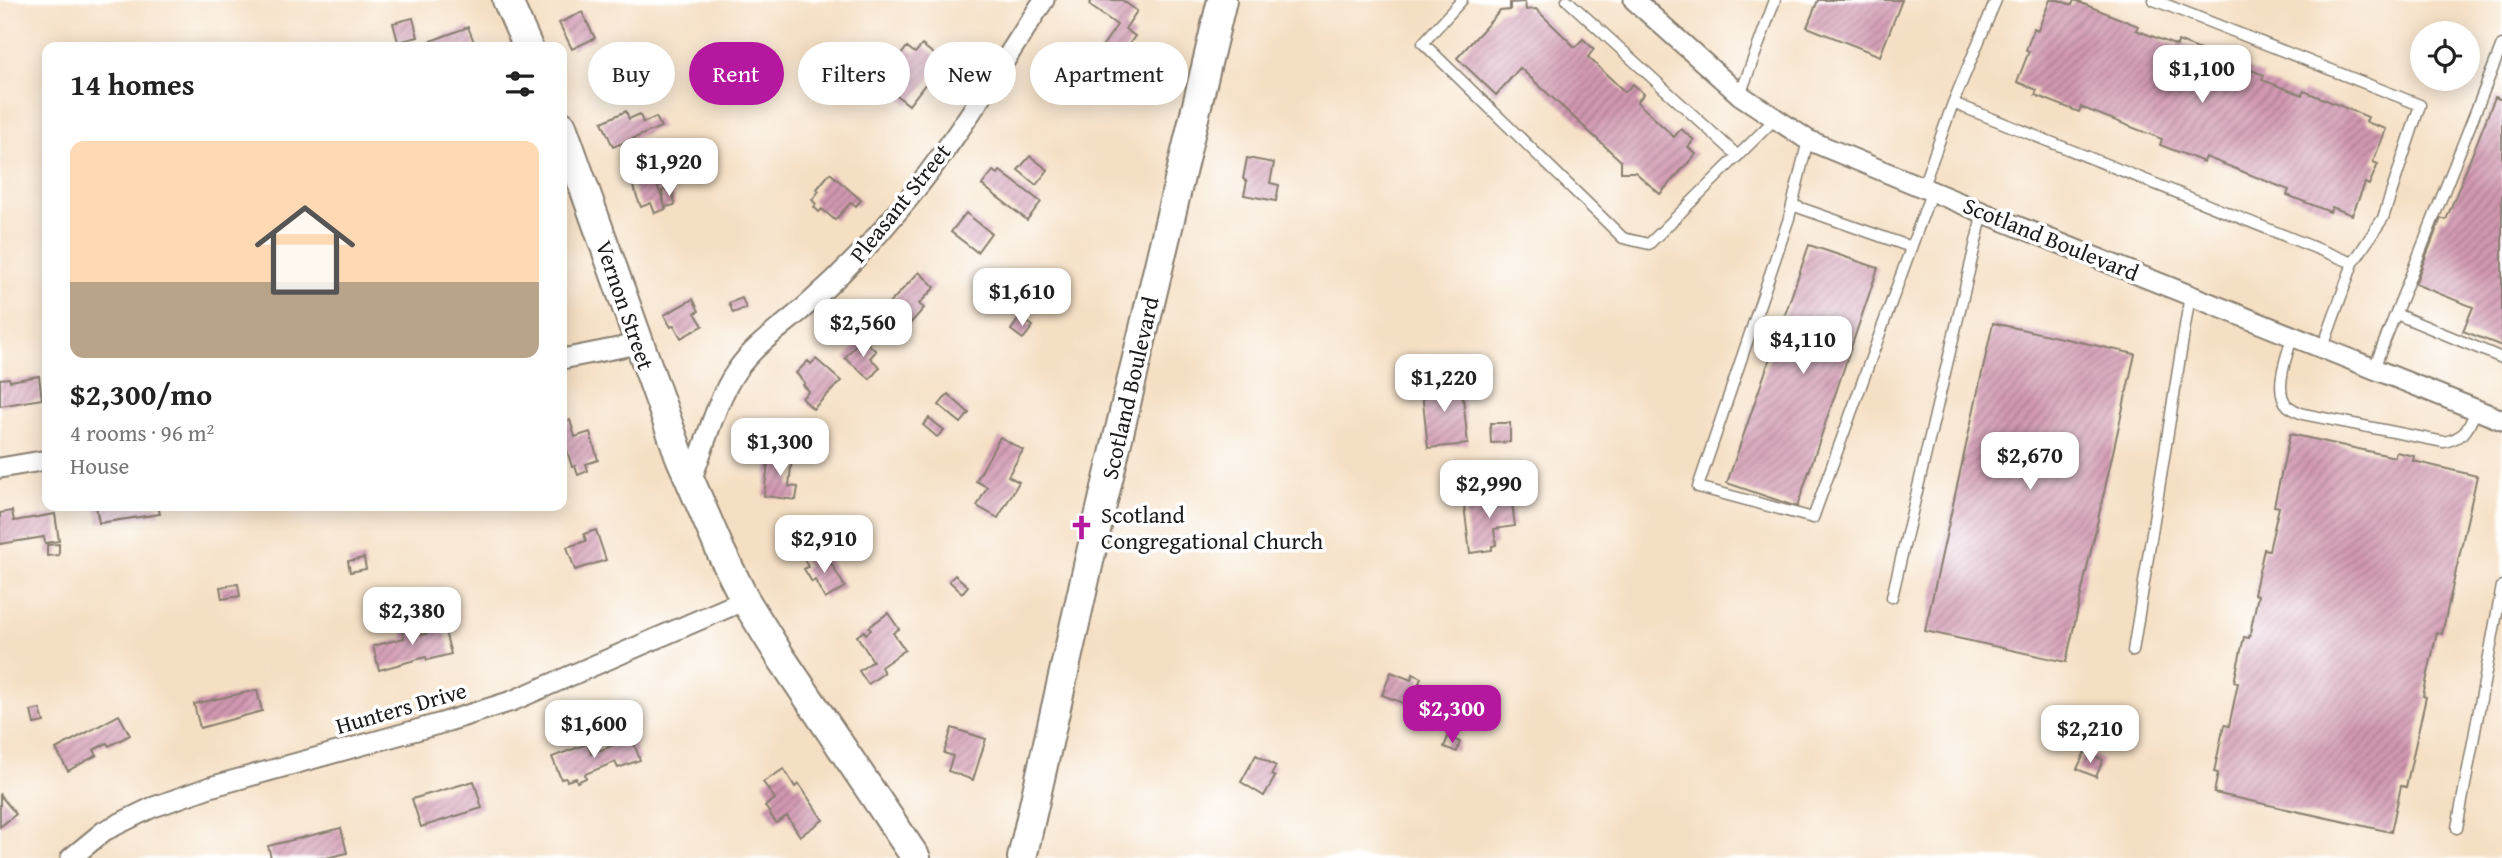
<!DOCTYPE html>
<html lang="en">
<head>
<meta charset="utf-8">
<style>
	body { margin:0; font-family:"Gentium Book Plus",serif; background:#f2f2f2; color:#222; height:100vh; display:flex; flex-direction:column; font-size:26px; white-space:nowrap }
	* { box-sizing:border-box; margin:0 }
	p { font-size:23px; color:#767676 }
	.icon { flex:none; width:38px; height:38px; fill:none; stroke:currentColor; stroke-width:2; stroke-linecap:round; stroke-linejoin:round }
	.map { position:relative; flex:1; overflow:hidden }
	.panel { position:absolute; left:42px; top:42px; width:525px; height:469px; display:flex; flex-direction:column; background:#fff; border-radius:14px; box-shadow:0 4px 18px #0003 }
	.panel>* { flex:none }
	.banner { position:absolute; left:588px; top:42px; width:665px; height:63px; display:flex; gap:14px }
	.controls { position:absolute; left:2410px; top:21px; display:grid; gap:14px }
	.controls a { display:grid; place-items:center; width:70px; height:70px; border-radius:50%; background:#fff; box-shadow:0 4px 18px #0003; font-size:35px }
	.price { position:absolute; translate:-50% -60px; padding:0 16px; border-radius:14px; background:#fff; color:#222; font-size:23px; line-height:46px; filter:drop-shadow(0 2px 4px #0008) }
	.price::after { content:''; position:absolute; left:50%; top:42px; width:21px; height:16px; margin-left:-10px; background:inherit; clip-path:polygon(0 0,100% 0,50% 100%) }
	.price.selected { background:#b5179e; color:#fff }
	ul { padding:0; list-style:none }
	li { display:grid; align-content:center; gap:14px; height:371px; padding:0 28px }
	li+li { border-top:2px solid #e0e0e0 }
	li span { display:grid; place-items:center; height:217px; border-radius:14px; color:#555 }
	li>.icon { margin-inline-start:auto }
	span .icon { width:126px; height:126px; fill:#fffc; stroke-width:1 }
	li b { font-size:30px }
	h2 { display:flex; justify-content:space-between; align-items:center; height:84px; padding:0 28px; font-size:30px }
	.chip { padding:0 24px; border-radius:32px; background:#fff; box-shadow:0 4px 18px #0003; font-size:24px; line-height:63px }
	.chip.selected { background:#b5179e; color:#fff }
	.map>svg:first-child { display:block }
</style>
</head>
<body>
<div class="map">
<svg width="2502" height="858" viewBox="0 0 2502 858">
	<defs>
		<pattern id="building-hatch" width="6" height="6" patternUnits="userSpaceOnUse" patternTransform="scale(1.75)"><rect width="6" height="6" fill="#d198b1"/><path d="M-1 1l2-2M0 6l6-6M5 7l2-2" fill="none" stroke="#a97b8f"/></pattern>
	</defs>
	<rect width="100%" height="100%" fill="#fff"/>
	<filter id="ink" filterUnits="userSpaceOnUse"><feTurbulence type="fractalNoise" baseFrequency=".0143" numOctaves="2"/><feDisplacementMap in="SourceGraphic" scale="14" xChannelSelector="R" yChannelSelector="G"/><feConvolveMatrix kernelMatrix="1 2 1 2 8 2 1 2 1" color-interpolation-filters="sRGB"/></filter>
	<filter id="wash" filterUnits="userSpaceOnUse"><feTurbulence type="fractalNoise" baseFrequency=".00686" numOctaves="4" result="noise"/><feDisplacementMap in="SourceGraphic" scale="28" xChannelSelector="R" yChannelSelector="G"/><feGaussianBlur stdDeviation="1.57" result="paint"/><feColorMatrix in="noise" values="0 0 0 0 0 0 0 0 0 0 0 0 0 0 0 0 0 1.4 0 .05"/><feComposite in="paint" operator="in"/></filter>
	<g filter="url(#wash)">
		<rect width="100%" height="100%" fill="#f5dfc3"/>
		<g id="blocks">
			<!-- building -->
			<path fill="url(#building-hatch)" d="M 1092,0 L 1122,0 L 1137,11 L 1125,29 L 1135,36 L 1116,63 L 1099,51 L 1117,25 L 1089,5 Z
				M 1818,0 L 1902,0 L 1880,56 L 1807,27 Z
				M 2050,0 L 2058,0 L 2072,5 L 2074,0 L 2138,26 L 2136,30 L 2177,46 L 2178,41 L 2264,75 L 2262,80 L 2302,95 L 2304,91 L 2368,117 L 2366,122 L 2386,129 L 2373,162 L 2378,164 L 2369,185 L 2365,183 L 2352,215 L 2332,207 L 2330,212 L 2287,195 L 2289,190 L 2206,157 L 2204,162 L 2160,145 L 2162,139 L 2081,107 L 2079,112 L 2035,95 L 2037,90 L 2017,82 L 2029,51 L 2026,50 L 2034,28 L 2038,30 Z
				M 1525,2 L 1526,10 L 1536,9 L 1575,47 L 1583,39 L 1594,49 L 1588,57 L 1625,92 L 1633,84 L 1644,94 L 1637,102 L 1674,137 L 1681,129 L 1694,140 L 1688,147 L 1696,154 L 1660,194 L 1635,172 L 1621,172 L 1621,161 L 1520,68 L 1496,95 L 1457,58 L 1500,11 L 1510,10 L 1510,3 Z
				M 582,12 L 595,38 L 572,49 L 559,23 Z
				M 413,18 L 418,37 L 398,42 L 393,23 Z
				M 468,27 L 476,47 L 430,47 L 428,42 Z
				M 627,44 L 630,53 L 615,58 L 612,49 Z
				M 922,45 L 943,61 L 909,105 L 891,91 L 899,80 L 888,72 L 907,47 L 915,53 Z
				M 2495,97 L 2502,100 L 2502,346 L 2463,331 L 2473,307 L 2415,284 L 2441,218 L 2446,220 Z
				M 626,111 L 629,119 L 640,114 L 643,123 L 656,117 L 661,127 L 613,147 L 602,122 Z
				M 1030,156 L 1048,170 L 1036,185 L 1018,170 Z
				M 1247,158 L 1274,163 L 1270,183 L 1279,185 L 1276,201 L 1244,195 L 1247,181 L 1243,179 Z
				M 652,171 L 666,209 L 655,213 L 651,203 L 641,207 L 630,179 Z
				M 993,171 L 998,174 L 1000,171 L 1041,202 L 1027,220 L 982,185 Z
				M 830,173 L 861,200 L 856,206 L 851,202 L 835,220 L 822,209 L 819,212 L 814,207 L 816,204 L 812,200 L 819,191 L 817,189 Z
				M 672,188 L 675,205 L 665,207 L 662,191 Z
				M 966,213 L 991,233 L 977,252 L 951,232 Z
				M 1809,245 L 1878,268 L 1797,507 L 1727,483 Z
				M 919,272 L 935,287 L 919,304 L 924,308 L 908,326 L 887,306 Z
				M 742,298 L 746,308 L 733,313 L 729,303 Z
				M 693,299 L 699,311 L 695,313 L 703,326 L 681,338 L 674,325 L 671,327 L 664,315 Z
				M 1020,317 L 1033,326 L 1023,339 L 1011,330 Z
				M 1993,323 L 2135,354 L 2066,662 L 1925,631 Z
				M 861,338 L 876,351 L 870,358 L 880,367 L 870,379 L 845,358 Z
				M 816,359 L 841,381 L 813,409 L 802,398 L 809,391 L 803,385 L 805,383 L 796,373 L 808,361 L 811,364 Z
				M 39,376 L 42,399 L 0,406 L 0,379 L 9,378 L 10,381 Z
				M 1461,379 L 1468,444 L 1428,448 L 1421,383 Z
				M 948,394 L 969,413 L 961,423 L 939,405 Z
				M 929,418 L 944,430 L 937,437 L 923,425 Z
				M 570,420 L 575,437 L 590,432 L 598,460 L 586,464 L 588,471 L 578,475 L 575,466 L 572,467 L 562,434 L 562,423 Z
				M 1490,423 L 1510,423 L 1510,442 L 1491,443 Z
				M 2290,434 L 2395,457 L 2396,452 L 2414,456 L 2413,461 L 2477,476 L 2442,634 L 2437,632 L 2423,696 L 2426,697 L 2406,787 L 2401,786 L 2391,832 L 2214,793 L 2218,773 L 2214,772 L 2224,725 L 2229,726 L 2238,683 L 2234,682 L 2244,637 L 2249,638 L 2258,595 L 2254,594 L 2264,549 L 2269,550 L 2279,507 L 2274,506 Z
				M 1000,437 L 1023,450 L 1008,476 L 1019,482 L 998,518 L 977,506 L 987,487 L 976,481 Z
				M 769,454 L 792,457 L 789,486 L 798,487 L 796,500 L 764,496 Z
				M 1511,483 L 1512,488 L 1505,489 L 1506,497 L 1511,496 L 1515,526 L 1494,529 L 1496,545 L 1492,546 L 1492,550 L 1470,553 L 1464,505 L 1498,501 L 1497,485 Z
				M 96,506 L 158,506 L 160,514 L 99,523 Z
				M 12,511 L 14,521 L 55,514 L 59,541 L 45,543 L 44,537 L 0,544 L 0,513 Z
				M 596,530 L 606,560 L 575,570 L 567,547 L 586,541 L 584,534 Z
				M 59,544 L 59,555 L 47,556 L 47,545 Z
				M 814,553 L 819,560 L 827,556 L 845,587 L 825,599 L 815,580 L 812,582 L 804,569 L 808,567 L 804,559 Z
				M 364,558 L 366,569 L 350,572 L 348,561 Z
				M 955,575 L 968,586 L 962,593 L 949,581 Z
				M 238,584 L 240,596 L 222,599 L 220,587 Z
				M 888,613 L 899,629 L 893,633 L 905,650 L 881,667 L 884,673 L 868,684 L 859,671 L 873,661 L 857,636 L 864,631 L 866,634 L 871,630 L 869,627 Z
				M 417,620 L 422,635 L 444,628 L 451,654 L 427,660 L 426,657 L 379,670 L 373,646 L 404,638 L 400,624 Z
				M 1391,672 L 1411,680 L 1413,674 L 1421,678 L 1419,683 L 1431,688 L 1430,690 L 1455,700 L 1448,720 L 1382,695 Z
				M 257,690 L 262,711 L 200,728 L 194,704 Z
				M 40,709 L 44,722 L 34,724 L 31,711 Z
				M 119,715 L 130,735 L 109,746 L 107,743 L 94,750 L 97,755 L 68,771 L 56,749 Z
				M 952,728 L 986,739 L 973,780 L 948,771 L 953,756 L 944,753 Z
				M 1448,737 L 1460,742 L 1457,752 L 1444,747 Z
				M 632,738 L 640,760 L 618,768 L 615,762 L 585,774 L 586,778 L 577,782 L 576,778 L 567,781 L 566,778 L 561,779 L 552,757 L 587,744 L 591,754 Z
				M 2085,752 L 2103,760 L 2096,777 L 2077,769 Z
				M 1256,755 L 1276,766 L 1271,775 L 1275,777 L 1264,796 L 1241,782 Z
				M 784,769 L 795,787 L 799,784 L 823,820 L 800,836 L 787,816 L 776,823 L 765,806 L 775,799 L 763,782 Z
				M 474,781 L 482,808 L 421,827 L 412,799 Z
				M 0,795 L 16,814 L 0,827 Z
				M 341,828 L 347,853 L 326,858 L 271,858 L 268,846 Z"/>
		</g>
	</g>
	<g filter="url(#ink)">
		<use href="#blocks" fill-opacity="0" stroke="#887e70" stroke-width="2"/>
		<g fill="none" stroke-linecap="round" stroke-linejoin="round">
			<defs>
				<path id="service" d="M 1462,0 L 1423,43 L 1623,238 L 1649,244 L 1776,118
					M 1567,0 L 1738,156
					M 2154,0 L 2420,105 L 2383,218 L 2353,263
					M 1740,95 L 1775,0
					M 1953,103 L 1996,0
					M 1808,140 L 1789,218 L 1698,487 L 1813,518 L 1932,190
					M 1923,186 L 1953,103 L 2353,263 L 2323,347
					M 1792,205 L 1911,247
					M 2396,314 L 2502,358
					M 2293,335 C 2288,352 2272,392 2288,406 C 2292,409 2298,412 2303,414 L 2444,442 C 2466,437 2468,429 2476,410
					M 2374,368 L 2502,45
					M 1892,597 L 1983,212
					M 2133,651 L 2190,295
					M 2457,828 L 2502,586"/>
				<path id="minor" d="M 1634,0 L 1740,95 L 1808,140 L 1989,215 L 2502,420
					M 562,359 L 638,344
					M 0,468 L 47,460
					M 690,482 C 706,445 714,403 737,370 C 756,343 783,327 807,305 C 840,276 871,244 899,210 C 954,145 997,71 1044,0
					M 71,858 L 104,831 L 151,808 L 210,787 L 442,723 L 512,701 L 745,600"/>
				<path id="secondary" d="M 507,0 L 528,47
					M 562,126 L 680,457 L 721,552 L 745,600 L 780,656 L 916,858
					M 1022,858 L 1097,526 L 1222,0"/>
			</defs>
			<!-- service casing -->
			<use href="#service" stroke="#887e70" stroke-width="13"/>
			<!-- minor casing -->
			<use href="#minor" stroke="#887e70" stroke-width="23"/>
			<!-- secondary casing -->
			<use href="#secondary" stroke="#887e70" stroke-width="32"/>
			<!-- service -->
			<use href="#service" stroke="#fff" stroke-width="10"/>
			<!-- minor -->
			<use href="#minor" stroke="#fff" stroke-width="19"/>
			<!-- secondary -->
			<use href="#secondary" stroke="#fff" stroke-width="28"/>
		</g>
	</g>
	<!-- icons -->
	<defs>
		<symbol id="church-bare" viewBox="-9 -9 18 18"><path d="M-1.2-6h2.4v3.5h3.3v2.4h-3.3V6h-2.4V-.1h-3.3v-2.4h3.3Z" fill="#b5179e" stroke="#fff" stroke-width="2.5" paint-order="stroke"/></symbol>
	</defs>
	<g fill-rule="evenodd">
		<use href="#church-bare" x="1064" y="510" width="35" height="35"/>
	</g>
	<g text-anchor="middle" stroke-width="7" stroke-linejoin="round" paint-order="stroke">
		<!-- street labels -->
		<g font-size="23" fill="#1c1c1c" stroke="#fff">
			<text transform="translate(900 203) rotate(-51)" y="8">Pleasant Street</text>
			<text transform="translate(2051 239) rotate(22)" y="8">Scotland Boulevard</text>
			<text transform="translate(625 305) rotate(71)" y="8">Vernon Street</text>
			<text transform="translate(1130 388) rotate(-77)" y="8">Scotland Boulevard</text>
			<text transform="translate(401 708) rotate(-16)" y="8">Hunters Drive</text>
		</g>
		<!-- poi labels -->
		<g font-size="23" fill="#1c1c1c" stroke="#fff" text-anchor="start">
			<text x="1101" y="523">Scotland<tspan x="1101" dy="26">Congregational Church</tspan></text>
		</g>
	</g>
</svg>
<div class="controls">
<a><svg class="icon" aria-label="locate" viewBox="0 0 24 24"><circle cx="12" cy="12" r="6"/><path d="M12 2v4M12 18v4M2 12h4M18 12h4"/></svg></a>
</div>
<b class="price" style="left:2202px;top:105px">$1,100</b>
<b class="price" style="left:669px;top:198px">$1,920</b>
<b class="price" style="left:1022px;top:328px">$1,610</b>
<b class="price" style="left:863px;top:359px">$2,560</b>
<b class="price" style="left:1803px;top:376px">$4,110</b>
<b class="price" style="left:1444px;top:414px">$1,220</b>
<b class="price" style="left:780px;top:478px">$1,300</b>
<b class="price" style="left:2030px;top:492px">$2,670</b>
<b class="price" style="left:1489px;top:520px">$2,990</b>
<b class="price" style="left:824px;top:575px">$2,910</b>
<b class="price" style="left:412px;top:647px">$2,380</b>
<b class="price selected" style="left:1452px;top:745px">$2,300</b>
<b class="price" style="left:594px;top:760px">$1,600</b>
<b class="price" style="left:2090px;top:765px">$2,210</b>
<div class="banner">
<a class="chip">Buy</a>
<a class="chip selected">Rent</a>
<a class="chip">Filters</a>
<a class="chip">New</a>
<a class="chip">Apartment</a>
</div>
<section class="panel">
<h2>14 homes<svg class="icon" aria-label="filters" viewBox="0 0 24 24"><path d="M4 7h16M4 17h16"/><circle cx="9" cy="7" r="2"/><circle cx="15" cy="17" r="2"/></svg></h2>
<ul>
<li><span style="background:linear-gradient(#ffd9b3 65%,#b9a48a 0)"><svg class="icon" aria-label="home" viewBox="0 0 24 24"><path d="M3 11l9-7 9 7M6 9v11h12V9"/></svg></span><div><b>$2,300/mo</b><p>4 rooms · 96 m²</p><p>House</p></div></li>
</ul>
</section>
</div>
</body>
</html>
